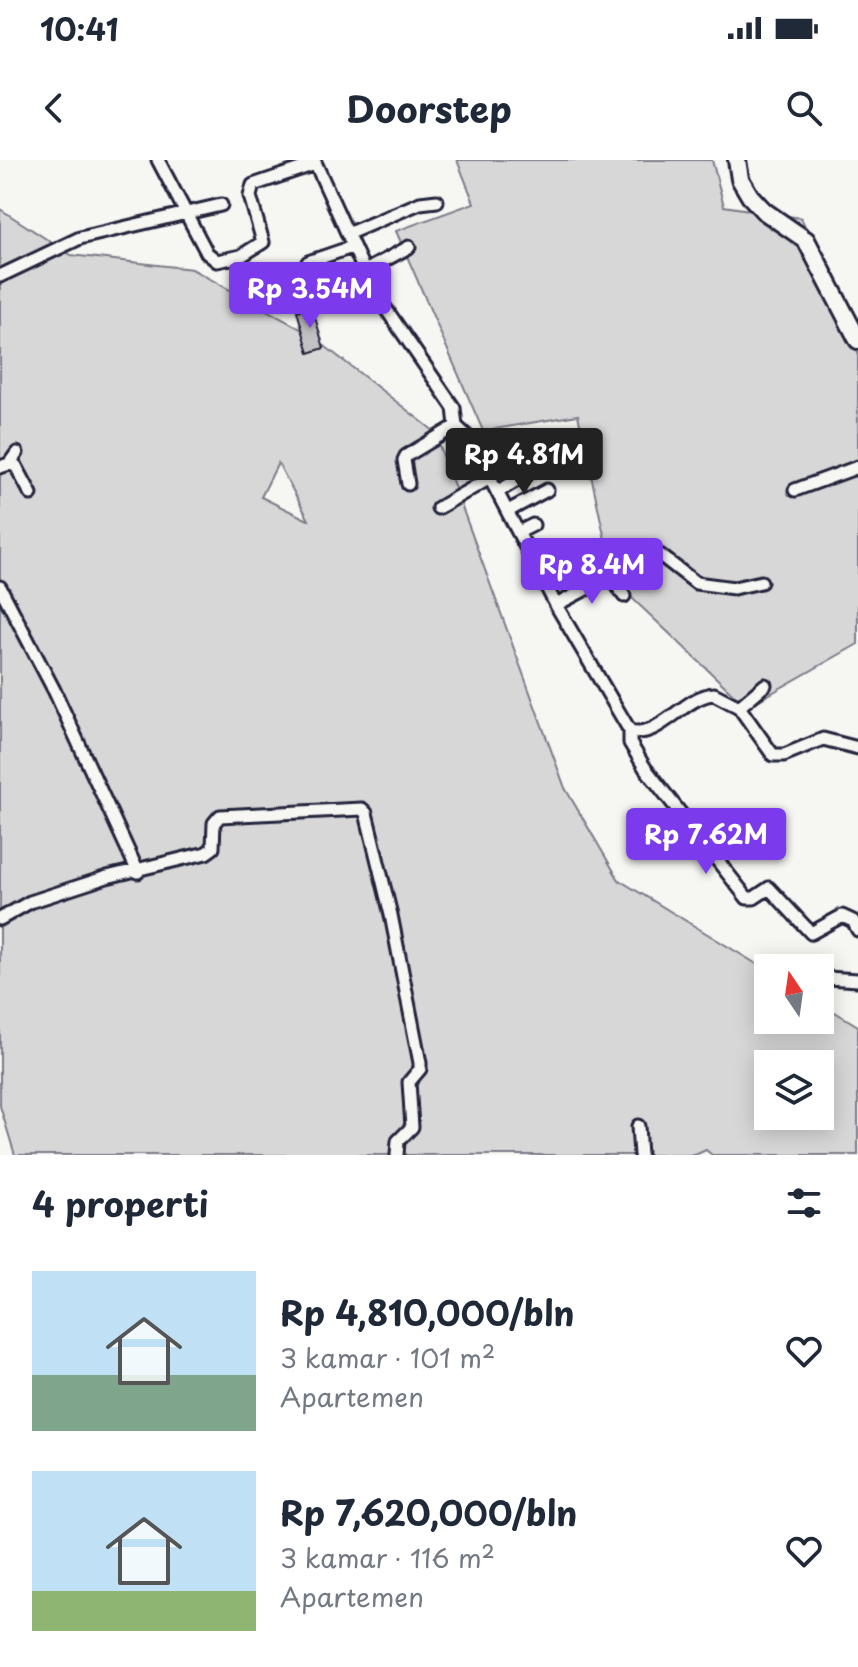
<!DOCTYPE html>
<html lang="id">
<head>
<meta charset="utf-8">
<style>
	body { margin:0; font-family:"Playpen Sans",sans-serif; background:#f2f2f3; color:#1f2937; height:100vh; display:flex; flex-direction:column; font-size:30px; white-space:nowrap }
	* { box-sizing:border-box; margin:0 }
	p { font-size:26px; color:#747a83 }
	.icon { flex:none; width:44px; height:44px; fill:none; stroke:currentColor; stroke-width:2; stroke-linecap:round; stroke-linejoin:round }
	.map { position:relative; height:995px; overflow:hidden }
	.panel { display:flex; flex-direction:column; background:#fff; flex:1 }
	.panel>* { flex:none }
	.needle { width:52px; rotate:347deg }
	.fabs { position:absolute; left:754px; top:794px; display:grid; gap:16px }
	.fabs a { display:grid; place-items:center; width:80px; height:80px; border-radius:0px; background:#fff; box-shadow:0 4px 20px #0003; font-size:40px }
	.price { position:absolute; translate:-50% -68px; padding:0 18px; border-radius:8px; background:#7c3aed; color:#fff; font-size:26px; line-height:52px; filter:drop-shadow(0 2px 4px #0008) }
	.price::after { content:''; position:absolute; left:50%; top:48px; width:24px; height:18px; margin-left:-12px; background:inherit; clip-path:polygon(0 0,100% 0,50% 100%) }
	.price.selected { background:#222; color:#fff }
	ul { padding:0; list-style:none }
	li { display:flex; align-items:center; gap:24px; height:200px; padding:0 32px }
	li span { display:grid; place-items:center; flex:none; width:224px; height:160px; border-radius:0px; color:#555 }
	li>.icon { margin-inline-start:auto }
	span .icon { width:96px; height:96px; fill:#fffc; stroke-width:1 }
	li b { font-size:34px }
	h2 { display:flex; justify-content:space-between; align-items:center; height:96px; padding:0 32px; font-size:34px }
	.status { display:flex; justify-content:space-between; align-items:center; height:56px; padding:0 40px; background:#fff; direction:ltr }
	.status svg { height:22px; fill:currentColor }
	header { display:flex; justify-content:space-between; align-items:center; height:104px; padding:0 32px; background:#fff; font-size:36px; font-weight:700 }
	.map>svg:first-child { display:block }
</style>
</head>
<body>
<div class="status"><b>10:41</b><svg viewBox="0 0 49 12"><path d="M0 12V9h3v3zM5 12V6h3v6zM10 12V3h3v9zM15 12V0h3v12zM26 1h20v11H26zM47 4h2v5h-2z"/></svg></div>
<header><svg class="icon" aria-label="back" viewBox="0 0 24 24"><path d="M15 5l-7 7 7 7"/></svg>Doorstep<svg class="icon" aria-label="search" viewBox="0 0 24 24"><circle cx="10" cy="10" r="6"/><path d="M15 15l6 6"/></svg></header>
<div class="map">
<svg width="858" height="995" viewBox="0 0 858 995">
	<rect width="100%" height="100%" fill="#f6f6f2"/>
	<filter id="ink" filterUnits="userSpaceOnUse"><feTurbulence type="fractalNoise" baseFrequency=".0125" numOctaves="2"/><feDisplacementMap in="SourceGraphic" scale="16" xChannelSelector="R" yChannelSelector="G"/><feConvolveMatrix kernelMatrix="1 2 1 2 8 2 1 2 1" color-interpolation-filters="sRGB"/></filter>
	<g filter="url(#ink)">
		<!-- green -->
		<path fill="#d7d7d7" stroke="#7c7c89" stroke-width="2" fill-rule="evenodd" d="M 457,0 L 712,0 L 724,46 L 801,58 L 858,173 L 858,484 L 747,547 L 614,421 L 578,255 L 483,271 L 396,71 L 474,43 Z
			M 0,49 L 71,95 L 192,109 L 308,173 L 434,271 L 565,628 L 619,720 L 768,811 L 768,860 L 820,860 L 820,843 L 858,866 L 858,995 L 712,995 L 706,990 L 695,995 L 15,995 L 0,946 ZM 278,303 L 309,360 L 308,360 L 261,337 ZM 768,904 L 820,904 L 820,956 L 768,956 Z"/>
		<!-- building -->
		<path fill="#c2c2c4" stroke="#22223b" stroke-width="2" d="M 312,147 L 324,188 L 309,193 L 297,151 Z"/>
		<g fill="none" stroke-linecap="round" stroke-linejoin="round">
			<defs>
				<path id="street" d="M 158,0 L 207,93 L 217,101 L 241,96 L 263,82 L 250,36 L 253,25 L 315,4
					M 314,0 L 373,130 L 454,248 L 456,266 L 469,278 L 556,445 L 630,571 C 660,579 684,536 714,534 L 739,547 L 773,595 L 784,595 L 823,579 L 858,588
					M 347,74 L 420,43 L 437,41
					M 308,102 L 352,87
					M 365,111 L 409,87
					M 0,116 L 80,78 L 221,45
					M 337,144 L 373,130
					M 9,304 L 16,306 L 31,334
					M 0,307 L 9,304 L 17,293
					M 408,324 L 404,300 L 406,296 L 456,266
					M 795,330 L 858,307
					M 497,332 L 534,310
					M 438,348 L 490,318
					M 508,351 L 547,330
					M 519,372 L 533,365
					M 611,416 L 624,436
					M 0,427 L 54,530 L 138,712
					M 556,445 L 624,409 L 660,395 L 696,423 L 734,428 L 761,422
					M 739,547 L 765,525
					M 630,571 L 630,583 L 645,608 L 747,738 L 754,738 L 769,728 L 811,773 L 842,756 L 853,761 L 858,770
					M 0,759 L 30,742 L 107,717 L 206,693 L 213,688 L 214,663 L 220,656 L 362,649 L 366,653 L 391,755 L 420,903 L 420,909 L 409,922 L 412,967 L 398,981 L 397,995
					M 827,818 L 858,820
					M 638,966 L 640,995"/>
				<path id="secondary" d="M 737,0 L 740,19 L 750,36 L 764,51 L 806,80 L 858,180"/>
			</defs>
			<!-- street casing -->
			<use href="#street" stroke="#22223b" stroke-width="17"/>
			<!-- secondary casing -->
			<use href="#secondary" stroke="#22223b" stroke-width="22"/>
			<!-- street -->
			<use href="#street" stroke="#f6f6f2" stroke-width="11"/>
			<!-- secondary -->
			<use href="#secondary" stroke="#f6f6f2" stroke-width="16"/>
		</g>
	</g>
</svg>
<div class="fabs">
<a><svg class="needle" viewBox="-14 -14 28 28"><path d="M0-13l5 13h-10z" fill="#e53935"/><path d="M0 13l5-13h-10z" fill="#747a83"/></svg></a>
<a><svg class="icon" aria-label="layers" viewBox="0 0 24 24"><path d="M12 4l9 5-9 5-9-5zM3 14l9 5 9-5"/></svg></a>
</div>
<b class="price" style="left:310px;top:170px">Rp 3.54M</b>
<b class="price selected" style="left:524px;top:336px">Rp 4.81M</b>
<b class="price" style="left:592px;top:446px">Rp 8.4M</b>
<b class="price" style="left:706px;top:716px">Rp 7.62M</b>
</div>
<section class="panel">
<h2>4 properti<svg class="icon" aria-label="filters" viewBox="0 0 24 24"><path d="M4 7h16M4 17h16"/><circle cx="9" cy="7" r="2"/><circle cx="15" cy="17" r="2"/></svg></h2>
<ul>
<li><span style="background:linear-gradient(#bfe0f5 65%,#7fa58c 0)"><svg class="icon" aria-label="home" viewBox="0 0 24 24"><path d="M3 11l9-7 9 7M6 9v11h12V9"/></svg></span><div><b>Rp 4,810,000/bln</b><p>3 kamar · 101 m²</p><p>Apartemen</p></div><svg class="icon" aria-label="heart" viewBox="0 0 24 24"><path d="M12 20l-8-8c-3-5 5-10 8-4 3-6 11-1 8 4z"/></svg></li>
<li><span style="background:linear-gradient(#bfe0f5 75%,#8fb573 0)"><svg class="icon" aria-label="home" viewBox="0 0 24 24"><path d="M3 11l9-7 9 7M6 9v11h12V9"/></svg></span><div><b>Rp 7,620,000/bln</b><p>3 kamar · 116 m²</p><p>Apartemen</p></div><svg class="icon" aria-label="heart" viewBox="0 0 24 24"><path d="M12 20l-8-8c-3-5 5-10 8-4 3-6 11-1 8 4z"/></svg></li>
</ul>
</section>
</body>
</html>
